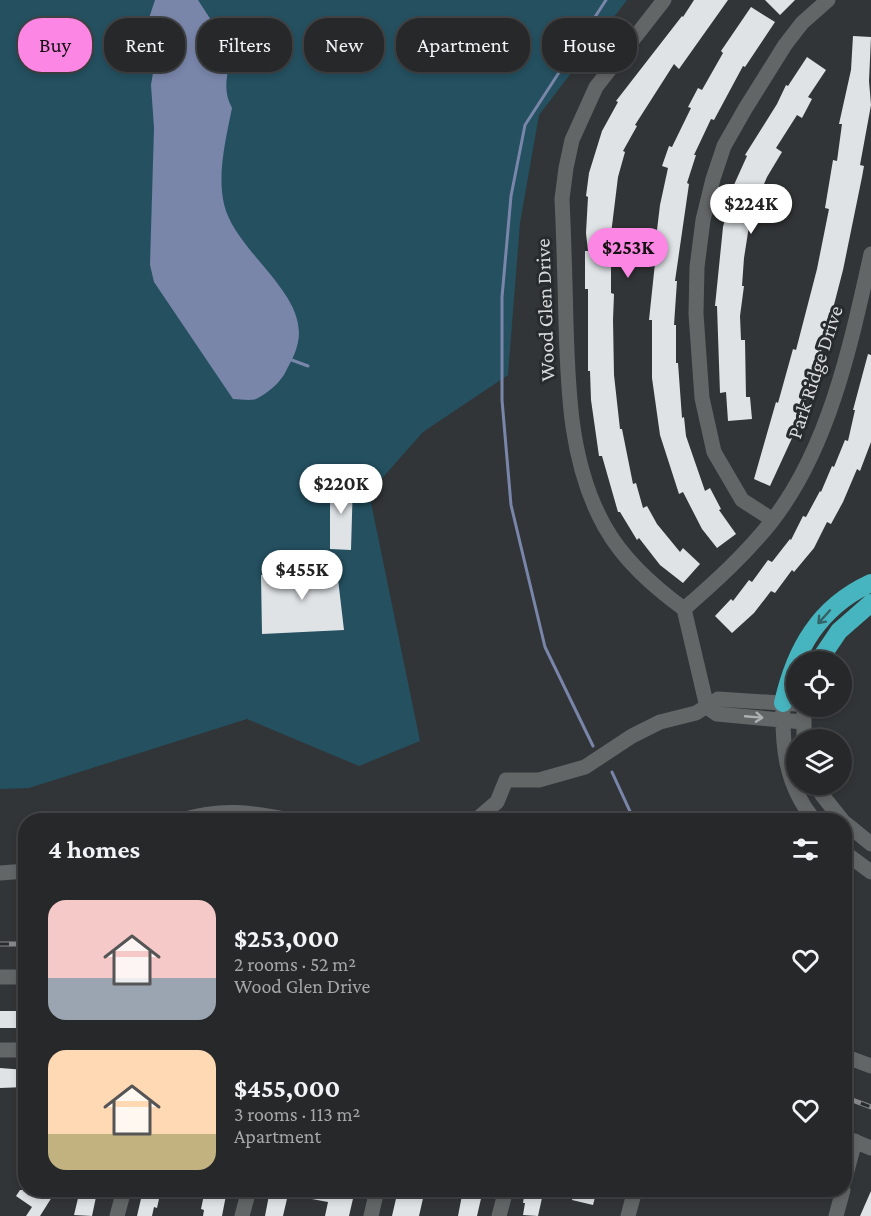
<!DOCTYPE html>
<html lang="en">
<head>
<meta charset="utf-8">
<style>
	body { margin:0; font-family:"Crimson Pro",serif; background:#323435; color:#f1f3f6; height:100vh; display:flex; flex-direction:column; font-size:22px; white-space:nowrap }
	* { box-sizing:border-box; margin:0 }
	p { font-size:20px; color:#a4a6a8 }
	.icon { flex:none; width:33px; height:33px; fill:none; stroke:currentColor; stroke-width:2; stroke-linecap:round; stroke-linejoin:round }
	.map { position:relative; flex:1; overflow:hidden }
	.drawer { position:absolute; left:18px; top:813px; width:834px; height:384px; display:flex; flex-direction:column; background:#262829; border-radius:24px; box-shadow:0 3px 9px #0003,0 0 0 2px #424446 }
	.drawer>* { flex:none }
	.guide { position:absolute; left:18px; top:18px; width:836px; height:54px; display:flex; gap:12px }
	.buttons { position:absolute; left:786px; top:651px; display:grid; gap:12px }
	.buttons a { display:grid; place-items:center; width:66px; height:66px; border-radius:50%; background:#262829; box-shadow:0 3px 9px #0003,0 0 0 2px #424446; font-size:30px }
	.price { position:absolute; translate:-50% -51px; padding:0 14px; border-radius:21px; background:#fff; color:#222; font-size:20px; line-height:39px; filter:drop-shadow(0 2px 3px #0008) }
	.price::after { content:''; position:absolute; left:50%; top:36px; width:18px; height:14px; margin-left:-9px; background:inherit; clip-path:polygon(0 0,100% 0,50% 100%) }
	.price.current { background:#fc86e3; color:#111 }
	ul { padding:0; list-style:none }
	li { display:flex; align-items:center; gap:18px; height:150px; padding:0 30px }
	li span { display:grid; place-items:center; flex:none; width:168px; height:120px; border-radius:18px; color:#555 }
	li>.icon { margin-inline-start:auto }
	span .icon { width:72px; height:72px; fill:#fffc; stroke-width:1 }
	li b { font-size:26px }
	h2 { display:flex; justify-content:space-between; align-items:center; height:72px; padding:0 30px; font-size:26px }
	.chip { padding:0 21px; border-radius:24px; background:#262829; box-shadow:0 3px 9px #0003,0 0 0 2px #424446; font-size:21px; line-height:54px }
	.chip.current { background:#fc86e3; color:#111 }
	.map>svg:first-child { display:block }
</style>
</head>
<body>
<div class="map">
<svg width="871" height="1216" viewBox="0 0 871 1216">
	<rect width="100%" height="100%" fill="#323537"/>
	<!-- green -->
	<path fill="#245060" d="M 0,0 L 627,0 L 539,115 L 520,223 L 508,375 L 423,432 L 369,493 L 420,741 L 359,766 L 247,719 L 29,788 L 0,789 Z"/>
	<!-- water -->
	<path fill="#7986aa" d="M 155,0 L 198,0 L 233,54 C 227,72 222,90 232,108 C 226,138 217,174 224,204 C 235,253 312,295 297,346 C 295,355 290,363 286,371 C 281,382 267,394 256,399 C 250,401 240,399 233,399 L 154,282 L 150,265 L 154,128 L 151,85 L 155,61 L 149,18 Z"/>
	<g fill="none" stroke-linecap="round" stroke-linejoin="round">
		<!-- stream -->
		<path stroke="#7986aa" stroke-width="3" d="M 289,359 L 308,366
			M 593,746 L 545,647 L 511,505 L 502,400 L 502,297 L 511,196 L 525,125 L 606,0
			M 612,772 L 634,820"/>
	</g>
	<!-- building -->
	<path fill="#dfe3e6" d="M 694,0 L 728,0 L 679,69 L 674,64 L 635,125 L 637,126 L 623,151 L 625,152 L 618,177 L 611,234 L 611,293 L 614,294 L 613,320 L 614,375 L 620,429 L 622,429 L 633,484 L 636,483 L 643,508 L 647,506 L 657,524 L 680,552 L 683,548 L 700,564 L 683,583 L 660,565 L 639,538 L 637,540 L 620,512 L 618,512 L 602,456 L 599,456 L 591,400 L 590,371 L 588,371 L 588,289 L 585,289 L 585,251 L 588,251 L 586,233 L 588,197 L 586,196 L 589,173 L 602,131 L 618,102 L 616,101 L 682,16 L 683,17 Z
		M 765,0 L 795,0 L 780,15 Z
		M 751,7 L 775,22 L 745,67 L 743,66 L 714,120 L 711,119 L 694,155 L 696,155 L 687,183 L 689,184 L 675,281 L 677,281 L 674,325 L 676,325 L 676,363 L 678,363 L 682,418 L 684,417 L 686,436 L 705,491 L 710,488 L 721,509 L 719,510 L 736,534 L 717,548 L 702,529 L 683,492 L 679,494 L 660,435 L 652,378 L 652,320 L 649,320 L 655,263 L 653,263 L 660,205 L 668,168 L 662,166 L 669,146 L 672,147 L 691,108 L 688,107 L 698,88 L 702,90 L 723,53 L 721,51 Z
		M 853,36 L 871,37 L 869,81 L 871,105 L 860,165 L 864,166 L 862,177 L 843,270 L 829,324 L 821,352 L 819,351 L 804,405 L 802,405 L 793,436 L 770,486 L 754,479 L 776,402 L 778,403 L 793,349 L 796,350 L 817,269 L 829,209 L 825,208 L 833,160 L 837,161 L 842,124 L 839,124 L 851,70 Z
		M 807,57 L 826,70 L 808,97 L 812,99 L 802,118 L 797,115 L 776,148 L 782,152 L 767,177 L 756,203 L 751,226 L 749,226 L 744,258 L 742,286 L 744,286 L 740,316 L 741,340 L 745,340 L 746,397 L 750,397 L 752,419 L 728,421 L 726,392 L 720,393 L 717,306 L 715,306 L 723,227 L 733,187 L 747,156 L 745,155 L 777,104 L 786,85 L 788,86 Z
		M 868,354 L 871,355 L 871,442 L 860,471 L 857,469 L 843,502 L 831,524 L 827,522 L 814,548 L 794,572 L 792,570 L 775,593 L 771,591 L 754,613 L 732,633 L 715,616 L 731,599 L 733,601 L 749,580 L 752,582 L 768,560 L 772,562 L 790,539 L 791,540 L 803,516 L 806,517 L 820,491 L 821,492 L 832,466 L 834,467 L 845,440 L 848,441 L 855,410 L 853,410 Z
		M 353,481 L 351,550 L 330,549 L 330,483 Z
		M 336,562 L 344,630 L 262,634 L 261,575 Z
		M 0,1011 L 26,1011 L 26,1028 L 0,1028 Z
		M 0,1068 L 26,1070 L 26,1087 L 0,1088 Z
		M 20,1190 L 41,1190 L 52,1197 L 40,1216 L 26,1216 L 32,1207 L 16,1196 Z
		M 143,1190 L 161,1190 L 157,1208 L 154,1207 L 152,1216 L 137,1216 Z
		M 205,1190 L 227,1190 L 222,1216 L 203,1216 L 204,1210 L 201,1209 Z
		M 270,1190 L 289,1190 L 283,1216 L 265,1216 Z
		M 314,1190 L 355,1190 L 349,1216 L 325,1216 L 328,1202 L 312,1199 Z
		M 398,1190 L 424,1194 L 419,1216 L 392,1216 Z
		M 463,1190 L 483,1190 L 477,1216 L 458,1216 Z
		M 525,1190 L 537,1190 L 536,1197 L 542,1198 L 538,1216 L 523,1215 L 525,1203 L 523,1203 Z
		M 575,1190 L 597,1190 L 593,1205 L 572,1200 Z
		M 871,1191 L 871,1216 L 860,1216 Z
		M 79,1194 L 96,1197 L 92,1216 L 74,1215 Z"/>
	<g fill="none" stroke-linecap="round" stroke-linejoin="round">
		<!-- minor -->
		<path stroke="#626667" stroke-width="15" d="M 664,0 L 596,87 L 572,140 L 566,168 L 562,199 C 564,240 565,281 566,323 C 568,392 570,465 605,527 C 624,561 654,587 684,609
			M 773,520 L 742,500 L 714,452 L 702,398 L 696,314 L 697,267 L 703,220 L 713,179 L 724,146 L 745,109 L 785,45 L 802,23 L 828,0
			M 684,609 C 715,582 746,554 772,521 C 829,448 851,344 871,254
			M 684,609 L 707,707
			M 783,703 C 782,747 785,784 814,820
			M 707,707 L 717,714 L 803,722
			M 804,713 L 804,740
			M 817,784 L 822,795 L 842,820
			M 181,820 C 222,808 250,812 291,820
			M 476,820 L 497,802 L 506,780 L 539,780 L 585,767 L 632,736 L 660,722 L 696,713 L 718,699 L 796,704
			M 844,822 L 871,844
			M 844,852 L 871,872
			M 0,873 L 26,871
			M 0,977 L 26,977
			M 0,1050 L 26,1050
			M 844,1056 L 871,1066
			M 844,1137 L 871,1148
			M 844,1182 L 855,1141
			M 117,1216 L 124,1190
			M 242,1216 L 249,1190
			M 371,1216 L 377,1190
			M 499,1216 L 506,1190
			M 628,1216 L 635,1190
			M 836,1216 L 843,1190"/>
		<!-- highway -->
		<path stroke="#47b5bf" stroke-width="18" d="M 818,662 L 839,631 L 871,603
			M 783,703 C 795,649 819,607 871,583"/>
		<defs>
			<path id="rail" d="M 0,944 L 26,944
				M 844,1097 L 871,1107"/>
		</defs>
		<!-- rail casing -->
		<use href="#rail" stroke="#87898b" stroke-width="5"/>
		<!-- rail -->
		<use href="#rail" stroke="#282b2d" stroke-width="3" stroke-dasharray="9" stroke-linecap="butt"/>
	</g>
	<!-- one-way arrows -->
	<defs><path id="oneway-shaft" d="M-6 0H5M1.5-3L5.5 0L1.5 3" fill="none" stroke-width="1.6" stroke-linecap="round" stroke-linejoin="round" transform="scale(1.5)"/></defs>
	<use stroke="#346267" href="#oneway-shaft" transform="translate(824 617) rotate(132)"/>
	<use stroke="#aeb1b2" href="#oneway-shaft" transform="translate(754 717) rotate(5)"/>
	<g text-anchor="middle" stroke-width="6" stroke-linejoin="round" paint-order="stroke">
		<!-- street labels -->
		<g font-size="21" fill="#d7d9da" stroke="#282b2d">
			<text transform="translate(545 310) rotate(-92)" y="7">Wood Glen Drive</text>
			<text transform="translate(815 372) rotate(-72)" y="7">Park Ridge Drive</text>
		</g>
	</g>
</svg>
<div class="buttons">
<a><svg class="icon" aria-label="locate" viewBox="0 0 24 24"><circle cx="12" cy="12" r="6"/><path d="M12 2v4M12 18v4M2 12h4M18 12h4"/></svg></a>
<a><svg class="icon" aria-label="layers" viewBox="0 0 24 24"><path d="M12 4l9 5-9 5-9-5zM3 14l9 5 9-5"/></svg></a>
</div>
<b class="price" style="left:751px;top:235px">$224K</b>
<b class="price current" style="left:628px;top:279px">$253K</b>
<b class="price" style="left:341px;top:515px">$220K</b>
<b class="price" style="left:302px;top:601px">$455K</b>
<div class="guide">
<a class="chip current">Buy</a>
<a class="chip">Rent</a>
<a class="chip">Filters</a>
<a class="chip">New</a>
<a class="chip">Apartment</a>
<a class="chip">House</a>
</div>
<section class="drawer">
<h2>4 homes<svg class="icon" aria-label="filters" viewBox="0 0 24 24"><path d="M4 7h16M4 17h16"/><circle cx="9" cy="7" r="2"/><circle cx="15" cy="17" r="2"/></svg></h2>
<ul>
<li><span style="background:linear-gradient(#f6c9c9 65%,#9aa5b1 0)"><svg class="icon" aria-label="home" viewBox="0 0 24 24"><path d="M3 11l9-7 9 7M6 9v11h12V9"/></svg></span><div><b>$253,000</b><p>2 rooms · 52 m²</p><p>Wood Glen Drive</p></div><svg class="icon" aria-label="heart" viewBox="0 0 24 24"><path d="M12 20l-8-8c-3-5 5-10 8-4 3-6 11-1 8 4z"/></svg></li>
<li><span style="background:linear-gradient(#ffd9b3 70%,#c2b280 0)"><svg class="icon" aria-label="home" viewBox="0 0 24 24"><path d="M3 11l9-7 9 7M6 9v11h12V9"/></svg></span><div><b>$455,000</b><p>3 rooms · 113 m²</p><p>Apartment</p></div><svg class="icon" aria-label="heart" viewBox="0 0 24 24"><path d="M12 20l-8-8c-3-5 5-10 8-4 3-6 11-1 8 4z"/></svg></li>
</ul>
</section>
</div>
</body>
</html>
